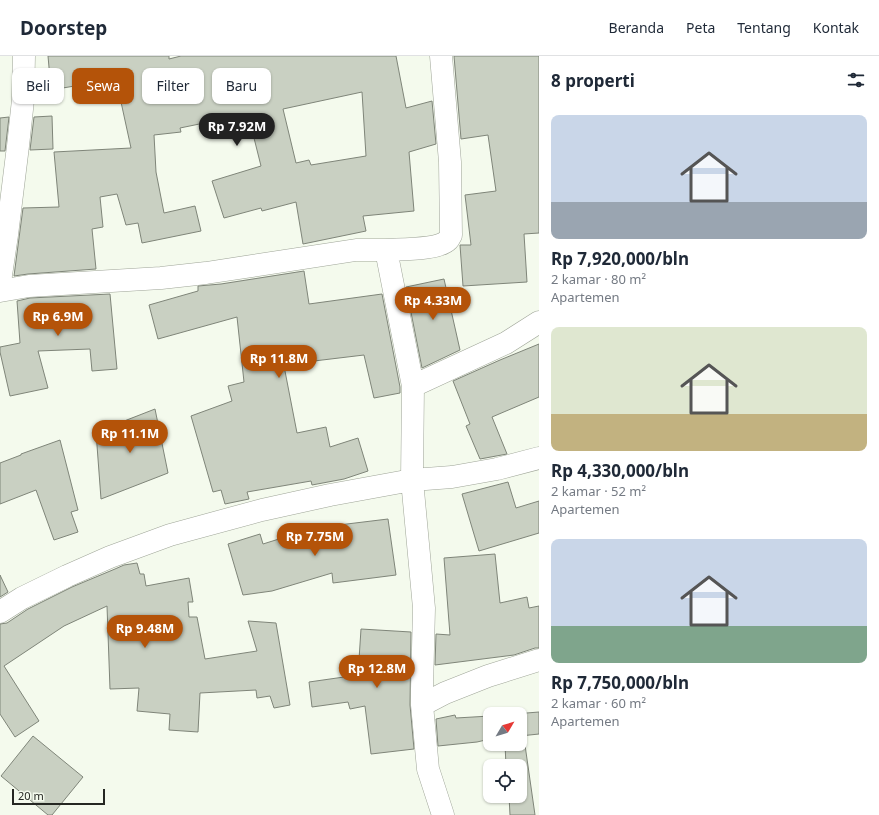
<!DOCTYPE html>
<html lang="id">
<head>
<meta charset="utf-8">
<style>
	body { margin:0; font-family:"Noto Sans",sans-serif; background:#f2f2f3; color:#1f2937; height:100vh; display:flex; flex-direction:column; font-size:15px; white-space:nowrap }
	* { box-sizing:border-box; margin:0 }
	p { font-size:13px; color:#747a83 }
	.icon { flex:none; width:22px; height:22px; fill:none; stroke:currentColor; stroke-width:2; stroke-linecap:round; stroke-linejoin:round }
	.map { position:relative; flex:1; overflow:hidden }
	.sheet { display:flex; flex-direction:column; background:#fff; width:340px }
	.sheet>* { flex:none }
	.banner { position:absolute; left:12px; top:12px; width:380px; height:36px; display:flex; gap:8px }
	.needle { width:26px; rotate:52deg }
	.tools { position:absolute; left:483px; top:651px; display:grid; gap:8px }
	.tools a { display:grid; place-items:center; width:44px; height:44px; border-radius:8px; background:#fff; box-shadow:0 1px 3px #0004; font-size:20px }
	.scale { position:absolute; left:12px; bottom:10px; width:93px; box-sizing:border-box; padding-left:4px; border:2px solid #252722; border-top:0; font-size:11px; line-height:14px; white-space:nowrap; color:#252722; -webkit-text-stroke:3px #f4faed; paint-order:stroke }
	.price { position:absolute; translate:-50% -34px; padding:0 9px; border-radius:14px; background:#b45309; color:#fff; font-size:13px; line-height:26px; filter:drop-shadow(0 1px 2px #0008) }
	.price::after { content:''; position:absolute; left:50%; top:24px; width:12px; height:9px; margin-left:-6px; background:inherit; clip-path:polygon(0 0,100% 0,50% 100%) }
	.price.on { background:#222; color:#fff }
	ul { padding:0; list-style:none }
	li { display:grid; align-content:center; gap:8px; height:212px; padding:0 12px }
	li span { display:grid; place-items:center; height:124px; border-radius:8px; color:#555 }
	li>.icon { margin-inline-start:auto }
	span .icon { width:72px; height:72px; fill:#fffc; stroke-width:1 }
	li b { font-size:17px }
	h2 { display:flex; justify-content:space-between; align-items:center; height:48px; padding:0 12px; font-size:17px }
	.chip { padding:0 14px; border-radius:8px; background:#fff; box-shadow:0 1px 3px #0004; font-size:14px; line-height:36px }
	.chip.on { background:#b45309; color:#fff }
	header { display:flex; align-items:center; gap:24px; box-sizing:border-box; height:56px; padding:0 20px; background:#fff; border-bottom:1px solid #e0e1e3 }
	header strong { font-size:19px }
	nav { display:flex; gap:22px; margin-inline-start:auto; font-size:14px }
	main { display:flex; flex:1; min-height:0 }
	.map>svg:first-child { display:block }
</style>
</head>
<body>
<header>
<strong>Doorstep</strong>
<nav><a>Beranda</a><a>Peta</a><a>Tentang</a><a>Kontak</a></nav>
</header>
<main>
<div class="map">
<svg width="539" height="759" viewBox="0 0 539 759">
	<rect width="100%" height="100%" fill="#f4faed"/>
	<!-- building -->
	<path fill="#c9d0c2" stroke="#7f8579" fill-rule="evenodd" d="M 48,0 L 169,0 L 169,3 L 181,0 L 396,0 L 406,52 L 432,45 L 436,88 L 409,96 L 414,155 L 363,160 L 366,175 L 303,188 L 296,146 L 262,155 L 261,152 L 224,162 L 212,125 L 261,110 L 248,58 L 180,72 L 181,76 L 154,79 L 156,116 L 164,157 L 195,150 L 201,175 L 142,187 L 138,167 L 126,169 L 117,138 L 100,141 L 103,171 L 92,173 L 96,213 L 28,218 L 14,220 L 23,152 L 59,151 L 54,96 L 131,92 L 116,23 L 51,34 ZM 362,36 L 366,100 L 311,109 L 309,104 L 296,107 L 283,53 Z
		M 454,0 L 539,0 L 539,177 L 524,178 L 527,226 L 463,230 L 460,189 L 471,189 L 465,139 L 496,135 L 488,79 L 461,83 Z
		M 52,60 L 53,93 L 30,94 L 34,61 Z
		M 9,61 L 5,95 L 0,95 L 0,62 Z
		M 304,215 L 309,248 L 382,238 L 400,331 L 400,337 L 374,342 L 364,299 L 314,305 L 284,310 L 297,377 L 326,371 L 330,391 L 358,382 L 368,415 L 344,423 L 312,429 L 311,425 L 247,436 L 249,443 L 225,448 L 221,434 L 213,436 L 191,360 L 232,345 L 228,330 L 244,326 L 237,261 L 158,283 L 149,249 L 198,235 L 198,230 L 221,228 Z
		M 444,223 L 460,294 L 422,312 L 406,231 Z
		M 110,238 L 117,313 L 92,315 L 90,293 L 38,295 L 48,332 L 10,340 L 0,296 L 0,291 L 20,287 L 17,245 L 30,242 Z
		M 539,288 L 539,341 L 492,361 L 507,398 L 480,403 L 466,370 L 470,368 L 453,325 L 500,304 Z
		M 155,353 L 168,417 L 101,443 L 96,376 Z
		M 60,384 L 78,454 L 71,456 L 78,476 L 54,484 L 36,434 L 0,448 L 0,407 L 21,399 L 21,398 Z
		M 508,426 L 516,452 L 539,445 L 539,477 L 479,495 L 462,438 Z
		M 388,463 L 396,519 L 333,527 L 332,517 L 272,535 L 243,539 L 228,488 L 260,478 L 263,488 L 314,472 Z
		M 495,498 L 500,547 L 527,541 L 529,552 L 539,550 L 539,592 L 535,592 L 514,599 L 435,609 L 436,578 L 450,579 L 444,502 Z
		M 137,507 L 140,518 L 144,518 L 146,530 L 189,522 L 193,546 L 188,546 L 189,561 L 197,561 L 205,603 L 257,595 L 248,565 L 276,567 L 290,649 L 274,652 L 270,640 L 257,642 L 256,634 L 200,637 L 198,676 L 169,674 L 170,658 L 137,655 L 139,632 L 110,633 L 107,550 L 64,570 L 4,610 L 39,665 L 15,681 L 0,658 L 0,568 L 7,567 L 28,553 L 72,531 L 115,513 L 124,509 Z
		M 0,519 L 8,536 L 0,541 Z
		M 361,573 L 411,576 L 410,649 L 414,693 L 371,698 L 365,650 L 350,653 L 348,646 L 312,651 L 309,626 L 358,619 Z
		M 539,656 L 539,678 L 520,680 L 520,658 L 514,658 Z
		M 455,659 L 456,662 L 490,660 L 490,683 L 477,686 L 438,690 L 436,663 Z
		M 33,680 L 83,721 L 52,759 L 48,759 L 1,720 Z
		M 524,682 L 535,759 L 510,759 L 509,740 L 520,740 L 520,710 L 506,710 L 505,688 L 520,688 L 520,683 Z"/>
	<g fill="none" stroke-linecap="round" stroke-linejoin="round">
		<defs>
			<path id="street" d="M 0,226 L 7,179 L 18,90 L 23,44 L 24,0
				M 0,235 L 29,230 L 161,222 L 206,217 L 356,194 L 386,194
				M 413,330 L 506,287 L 539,266
				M 0,556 L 22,542 L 67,520 L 110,501 L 170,479 L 262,454 L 330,439 L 412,424 L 413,330 L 386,194 C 400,193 439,194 448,184 C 449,183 450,181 451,179 L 450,106 L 441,0
				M 422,649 L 422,633 L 424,552 L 412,424 L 452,421 L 497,413 L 539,402
				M 443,759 L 428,713 L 422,649 L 445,637 L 488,620 L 539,604"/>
		</defs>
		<!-- street casing -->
		<use href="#street" stroke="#9fa598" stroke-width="23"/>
		<!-- street -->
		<use href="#street" stroke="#fff" stroke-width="22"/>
	</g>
</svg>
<div class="tools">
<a><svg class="needle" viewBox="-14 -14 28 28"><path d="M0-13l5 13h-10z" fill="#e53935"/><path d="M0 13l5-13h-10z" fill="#747a83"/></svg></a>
<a><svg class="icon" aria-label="locate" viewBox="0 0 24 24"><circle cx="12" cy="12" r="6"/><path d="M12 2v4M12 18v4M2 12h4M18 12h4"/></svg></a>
</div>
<div class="scale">20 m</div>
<b class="price on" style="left:237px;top:91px">Rp 7.92M</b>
<b class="price" style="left:433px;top:265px">Rp 4.33M</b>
<b class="price" style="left:58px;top:281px">Rp 6.9M</b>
<b class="price" style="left:279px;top:323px">Rp 11.8M</b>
<b class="price" style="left:130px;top:398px">Rp 11.1M</b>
<b class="price" style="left:315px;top:501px">Rp 7.75M</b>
<b class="price" style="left:145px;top:593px">Rp 9.48M</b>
<b class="price" style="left:377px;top:633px">Rp 12.8M</b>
<div class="banner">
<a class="chip">Beli</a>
<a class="chip on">Sewa</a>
<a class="chip">Filter</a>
<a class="chip">Baru</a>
</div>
</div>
<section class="sheet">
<h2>8 properti<svg class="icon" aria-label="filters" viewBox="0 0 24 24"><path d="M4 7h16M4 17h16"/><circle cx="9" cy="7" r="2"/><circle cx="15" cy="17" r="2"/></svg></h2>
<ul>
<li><span style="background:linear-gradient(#c9d6e8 70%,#9aa5b1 0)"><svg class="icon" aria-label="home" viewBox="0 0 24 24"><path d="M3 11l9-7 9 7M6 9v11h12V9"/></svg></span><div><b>Rp 7,920,000/bln</b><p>2 kamar · 80 m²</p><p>Apartemen</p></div></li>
<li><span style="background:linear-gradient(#dfe7d0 70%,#c2b280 0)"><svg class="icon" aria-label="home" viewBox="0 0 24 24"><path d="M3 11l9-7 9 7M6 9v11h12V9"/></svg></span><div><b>Rp 4,330,000/bln</b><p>2 kamar · 52 m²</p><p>Apartemen</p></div></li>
<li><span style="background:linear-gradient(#c9d6e8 70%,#7fa58c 0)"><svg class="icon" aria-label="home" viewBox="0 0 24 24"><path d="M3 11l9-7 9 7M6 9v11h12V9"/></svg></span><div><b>Rp 7,750,000/bln</b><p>2 kamar · 60 m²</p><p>Apartemen</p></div></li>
</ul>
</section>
</main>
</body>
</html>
